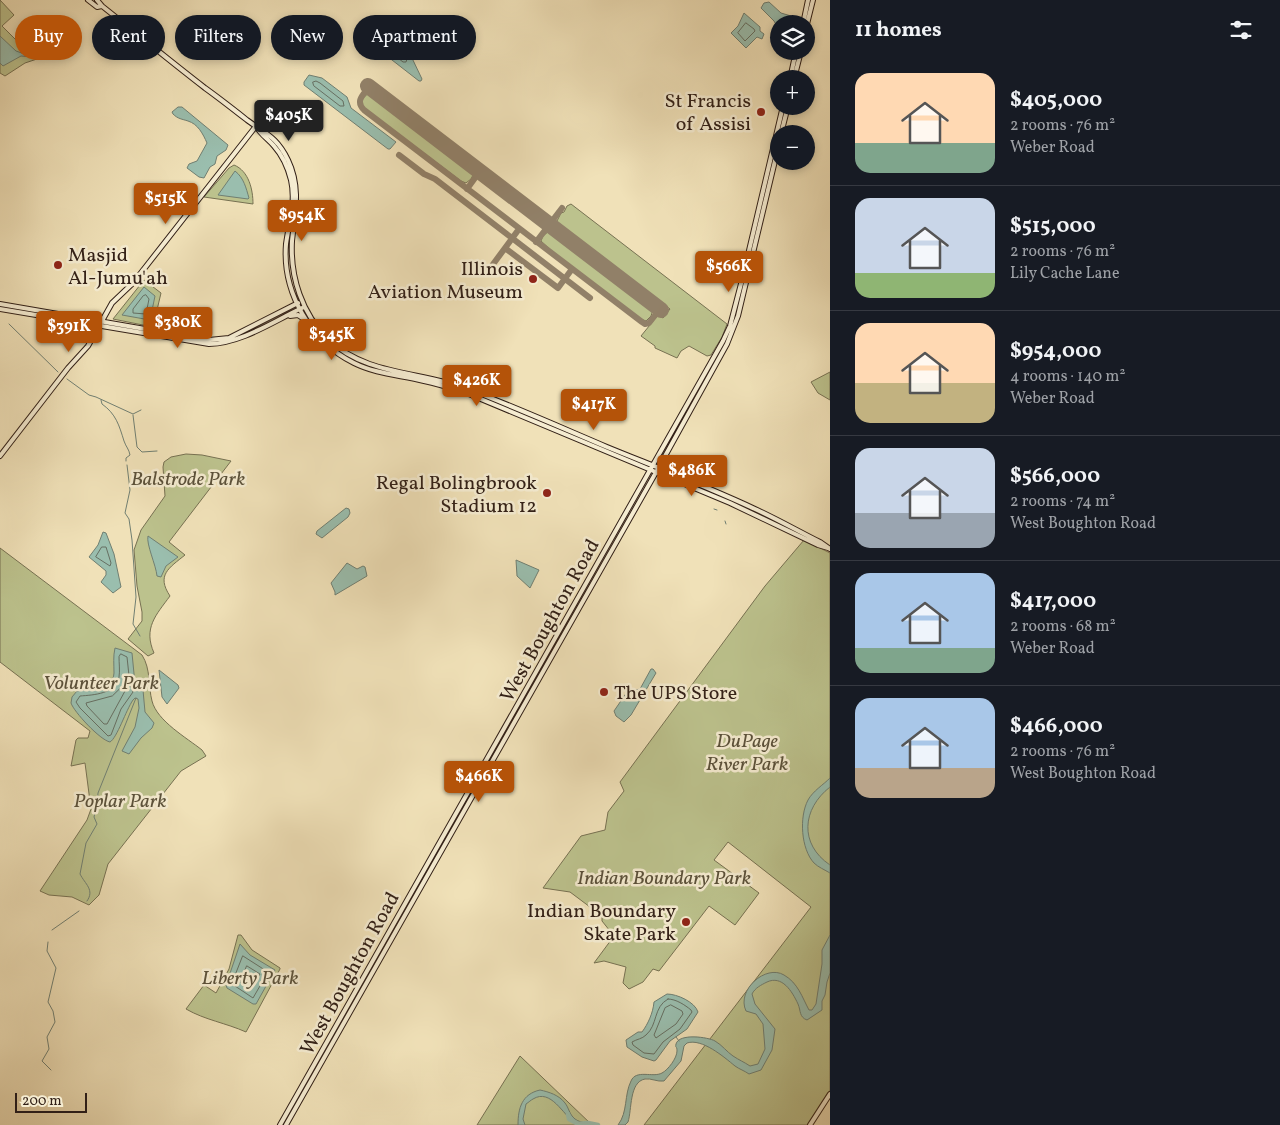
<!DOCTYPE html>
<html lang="en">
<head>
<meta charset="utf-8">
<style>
	body { margin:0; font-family:Vollkorn,serif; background:#242831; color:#f1f3f6; height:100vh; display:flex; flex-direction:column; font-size:19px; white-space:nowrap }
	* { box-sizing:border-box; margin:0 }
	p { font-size:16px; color:#9ea1a6 }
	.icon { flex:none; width:28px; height:28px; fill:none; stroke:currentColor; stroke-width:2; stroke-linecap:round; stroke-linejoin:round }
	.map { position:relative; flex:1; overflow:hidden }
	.panel { display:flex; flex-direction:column; background:#171b24; width:450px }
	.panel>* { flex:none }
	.guide { position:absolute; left:15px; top:15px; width:475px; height:45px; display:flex; gap:10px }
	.buttons { position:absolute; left:770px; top:15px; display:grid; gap:10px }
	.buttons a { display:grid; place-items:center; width:45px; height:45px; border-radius:50%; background:#171b24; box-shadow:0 2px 8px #0003; font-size:25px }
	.scale { position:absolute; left:15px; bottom:12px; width:72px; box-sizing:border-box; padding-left:5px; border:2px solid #322017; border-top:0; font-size:14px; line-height:18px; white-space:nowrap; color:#322017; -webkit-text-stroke:4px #f5ecd1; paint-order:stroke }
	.price { position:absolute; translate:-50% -42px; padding:0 11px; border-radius:5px; background:#b45309; color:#fff; font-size:16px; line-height:32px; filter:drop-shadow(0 1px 2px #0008) }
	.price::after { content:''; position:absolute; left:50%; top:30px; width:15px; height:11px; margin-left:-8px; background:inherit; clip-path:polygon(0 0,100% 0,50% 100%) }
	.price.active { background:#222; color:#fff }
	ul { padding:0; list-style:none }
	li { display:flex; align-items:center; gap:15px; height:125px; padding:0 25px }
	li+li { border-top:1px solid #363941 }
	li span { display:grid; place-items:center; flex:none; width:140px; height:100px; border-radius:15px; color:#555 }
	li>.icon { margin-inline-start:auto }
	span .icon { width:60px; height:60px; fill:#fffc; stroke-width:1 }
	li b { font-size:21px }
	h2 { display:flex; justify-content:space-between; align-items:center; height:60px; padding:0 25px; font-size:21px }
	.chip { padding:0 18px; border-radius:22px; background:#171b24; box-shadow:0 2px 8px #0003; font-size:18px; line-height:45px }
	.chip.active { background:#b45309; color:#fff }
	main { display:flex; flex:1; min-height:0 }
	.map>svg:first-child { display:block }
</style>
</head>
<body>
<main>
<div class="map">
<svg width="830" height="1125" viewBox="0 0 830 1125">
	<rect width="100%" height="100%" fill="#f0e1b8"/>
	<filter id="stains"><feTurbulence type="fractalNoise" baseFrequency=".004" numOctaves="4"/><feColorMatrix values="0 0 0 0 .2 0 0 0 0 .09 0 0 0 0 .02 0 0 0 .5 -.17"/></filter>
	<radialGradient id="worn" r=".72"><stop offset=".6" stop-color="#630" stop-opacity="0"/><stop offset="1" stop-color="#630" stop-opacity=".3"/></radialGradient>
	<!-- green -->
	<path fill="#bcc28d" stroke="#777152" d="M 0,0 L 14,15 L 2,26 L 16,40 L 34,54 L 37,59 L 25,63 L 5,76 L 0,73 Z
		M 370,93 L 474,173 L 471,179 L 466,183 L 461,181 L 364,108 L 361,103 C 362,99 365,95 370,93 Z
		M 234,165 C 249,171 253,190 253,204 L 204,197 L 229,168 Z
		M 571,204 L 727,324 L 722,337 L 711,355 L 707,356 L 689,346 L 681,351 L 677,358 L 655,348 L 655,346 L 641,336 L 658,315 L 663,318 L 670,309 L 556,223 L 561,213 L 564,212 L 567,206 Z
		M 549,231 L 653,310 L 651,316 L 646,321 L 641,319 L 554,253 L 541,241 L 543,236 Z
		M 144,280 L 161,293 L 153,327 L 113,319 Z
		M 830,372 L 830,400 L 818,393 L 811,382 Z
		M 186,454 L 202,455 L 231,461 L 169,542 L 185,555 C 169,568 156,575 170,596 C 156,615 143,628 154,653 L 148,656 L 128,639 L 142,621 L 142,612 L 137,586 L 134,550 L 141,530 L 165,496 L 163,467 L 164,462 L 171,457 Z
		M 804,540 L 830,553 L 830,1092 L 808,1125 L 644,1125 L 811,907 L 728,842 L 714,860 L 759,893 L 735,925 L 709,906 L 659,971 L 653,969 L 643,982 L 629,989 L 623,983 L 626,967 L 604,961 L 594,963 L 614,936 L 602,921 L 602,916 L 570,892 L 543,888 L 581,836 L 605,830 L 608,812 L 624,791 L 620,782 L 765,586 Z
		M 0,548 L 142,655 C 151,669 148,686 152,701 C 157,721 187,738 202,750 L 206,756 L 181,771 L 108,864 L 99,895 L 89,905 L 72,897 L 49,895 L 40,891 L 87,820 L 91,809 L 85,763 L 71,766 L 76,740 L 78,738 L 88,738 L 90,731 L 0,662 Z
		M 238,935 L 241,935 L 252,950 L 280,968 L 280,969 L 246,1032 C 226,1023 205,1020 186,1009 L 204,985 L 216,993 L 229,969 Z
		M 520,1056 L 592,1125 L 477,1125 Z"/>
	<!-- water -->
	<path fill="#9abeae" stroke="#707f72" d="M 769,2 L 781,13 L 791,16 L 792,24 L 779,24 L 778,28 L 774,21 L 761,8 L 764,3 Z
		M 744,13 L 760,27 L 760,31 L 764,34 L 762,39 L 757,37 L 746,48 L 731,33 L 738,26 Z
		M 394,27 L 400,33 L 422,79 L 421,81 L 419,81 L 374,46 L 389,28 Z
		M 0,36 L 16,51 L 33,57 L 21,56 L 3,66 L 0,63 Z
		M 309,75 L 322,78 L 347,97 L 351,108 L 396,142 L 390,149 L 388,149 L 304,85 L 304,82 Z
		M 178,107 L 182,107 L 228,145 L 226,150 L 217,156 L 215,164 L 210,167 L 204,178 L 199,177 L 187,168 L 189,164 L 197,161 L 207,143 C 203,134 198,124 188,121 C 182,119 178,119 173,114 L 172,112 Z
		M 235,171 C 244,178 246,188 249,198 L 248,199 L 218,195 Z
		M 144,287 L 155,296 L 150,320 L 122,315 Z
		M 346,508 L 349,509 L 350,513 L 348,517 L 322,538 L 316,534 L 317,531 Z
		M 103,532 L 106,533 L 114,554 L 121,587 L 113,593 L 101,582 L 106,575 L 106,571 L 89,557 L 98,545 Z
		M 148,536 L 178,557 L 166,566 L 161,577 L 157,576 C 156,565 146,544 148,536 Z
		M 516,560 L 539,570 L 530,588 L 517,576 Z
		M 347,563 L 357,569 L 363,566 L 365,567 L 367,576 L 335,595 L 335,592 L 331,583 Z
		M 115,648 L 132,653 L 135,684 L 143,690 L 145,712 L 154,723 L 152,728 L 141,738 L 129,754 L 122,751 L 135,727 L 139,708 L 138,699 L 135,698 L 133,700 C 126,710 117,738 110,742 C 100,740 74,712 71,703 L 72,697 L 77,691 C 90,689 113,691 114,673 C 114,665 113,656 115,648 Z
		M 651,669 L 653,669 L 656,673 L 631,715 L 624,722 L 616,716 L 614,711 L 627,692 L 640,689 Z
		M 159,670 L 178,685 L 179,688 L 167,704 L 162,697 Z
		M 830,778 L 830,787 C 802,809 799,844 830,865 L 830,873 C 825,870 818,867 814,863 C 801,849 799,817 808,800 C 813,791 823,785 830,778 Z
		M 830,935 L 830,973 L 827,982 L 825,995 L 822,1001 L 822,1010 L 807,1020 C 799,1017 801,1011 798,1004 C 792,991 782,975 767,982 C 761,985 755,988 752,994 L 755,1004 L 775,1029 L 772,1050 L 761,1070 L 749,1074 C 745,1071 739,1069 735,1066 C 724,1057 702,1038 687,1043 L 684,1046 L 681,1061 L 664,1081 C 657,1082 651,1078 645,1079 C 629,1082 632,1110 628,1122 L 625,1125 L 618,1125 C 628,1112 624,1095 631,1081 C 636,1069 653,1078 662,1073 C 668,1070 677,1058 677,1051 C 677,1045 675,1049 676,1044 C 679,1033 708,1037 715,1041 C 722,1045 727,1052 733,1056 C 739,1060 744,1062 750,1066 L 758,1064 L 765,1049 L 763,1024 L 756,1014 L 746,1011 C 736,990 766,964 784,975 C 798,983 802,997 809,1010 L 812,1010 L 816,1004 L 822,964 L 822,950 Z
		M 240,944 L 250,955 L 275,970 L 256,1004 L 253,1004 L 227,988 L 226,985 Z
		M 667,994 C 677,994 695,1002 698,1012 L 687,1029 L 670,1041 L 656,1060 L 654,1061 L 642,1057 L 627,1047 L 626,1040 L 638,1032 L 642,1032 C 648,1024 653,1013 654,1002 Z
		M 540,1090 C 549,1092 559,1095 565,1103 C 569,1108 569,1114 575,1119 C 582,1124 591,1123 598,1125 L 575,1123 C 563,1115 551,1088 533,1099 C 531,1100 529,1102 526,1104 L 523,1119 L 525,1125 L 518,1125 C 518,1108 522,1094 540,1090 Z"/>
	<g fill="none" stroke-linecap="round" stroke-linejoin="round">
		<!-- shore -->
		<path stroke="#666f62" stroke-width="1" d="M 746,23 L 754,29 L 755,31 L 745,41 L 738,33 Z
			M 391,34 L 393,33 L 396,36 L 407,59 L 406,62 L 403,62 L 383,46 L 383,43 Z
			M 313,82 L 316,81 L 320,83 L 343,101 L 344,106 L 340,106 L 314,86 Z
			M 146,295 L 149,299 L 146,314 L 133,313 L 133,309 L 143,296 Z
			M 102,547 L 106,547 L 111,563 L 110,566 L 96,557 Z
			M 121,654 L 127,657 L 130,685 L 133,692 L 121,709 L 111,735 L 108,736 L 80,708 L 76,702 L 80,696 C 93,695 116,694 119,677 C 120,671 119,663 119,657 Z
			M 122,687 L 124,688 L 125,691 L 107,724 L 104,724 L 87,706 L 86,703 L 112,696 Z
			M 243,956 L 268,972 L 253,998 L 232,984 Z
			M 247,966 L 260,974 L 251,989 L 240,982 Z
			M 668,999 C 676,999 685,1005 691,1010 L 692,1012 L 680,1029 L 663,1042 L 654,1054 L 644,1053 L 633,1045 L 632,1042 C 637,1039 642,1039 646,1035 C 658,1025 653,1007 668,999 Z
			M 671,1005 L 682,1011 L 683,1014 L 676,1024 L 656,1038 L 654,1035 L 665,1008 Z"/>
		<!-- stream -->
		<path stroke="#707f72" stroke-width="1" d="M 9,324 L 58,372
			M 67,379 L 89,395 L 96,397 L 133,414 L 141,410
			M 101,400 L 102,404 C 116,414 119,425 124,441 C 126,447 129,449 130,455 L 126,458 L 126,461
			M 133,415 L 137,447 L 142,452 L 157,451
			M 127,465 L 130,490 L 125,513 L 129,519 L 132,540 L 136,597 L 133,624 L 140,636
			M 714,509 L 717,510
			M 725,521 L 726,524
			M 87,901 C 95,890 85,884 80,874 L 86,843 L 97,824 L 94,817 L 97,805 L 98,793 L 136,698
			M 52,930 L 79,911
			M 48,942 L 47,951 L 56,968 L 48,1002 L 53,1011 L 55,1022 L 47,1037 L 49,1049 L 42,1061 L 51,1070
			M 676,1037 L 679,1041"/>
		<!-- river -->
		<path stroke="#9abeae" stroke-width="4.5" d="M 568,1114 L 569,1119 L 578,1124 L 588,1123 L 598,1125"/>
		<!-- taxiway -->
		<path stroke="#918068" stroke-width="6" d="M 369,87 C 363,95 355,101 364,110 L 642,322 L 645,324 L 649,323 L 660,309
			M 399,155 L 424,174 L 435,179 L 590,298
			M 467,189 L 480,171
			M 536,242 L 562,208
			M 505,248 L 558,288 L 572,269
			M 491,267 L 519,229"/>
		<!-- runway -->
		<path stroke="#918068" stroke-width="16" d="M 368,86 L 661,310"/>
		<defs>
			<path id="secondary" d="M 88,0 L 97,7 L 102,6
				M 97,0 L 102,6 C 136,33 170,61 205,88 C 219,98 233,109 247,120 C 266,134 277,137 288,160 C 301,187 295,213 292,241 C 290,277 302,314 328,339 C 366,376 421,371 468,389 C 515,407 560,427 607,447 C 656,467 706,486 755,509 C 777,519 798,531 820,542 L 830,549
				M 803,24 L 808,0
				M 806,28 L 813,0
				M 790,79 L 796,51
				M 794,79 L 801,51
				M 256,126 C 260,134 268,139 274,146 C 282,155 288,168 291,180 C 296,202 289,222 286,244 C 282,293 311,342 354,363 C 376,374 400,375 424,381 C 438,384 451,388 464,392 L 730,503 L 818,545 L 828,548
				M 781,134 L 788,106
				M 0,304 L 209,340 L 229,338 L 298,303
				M 0,309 L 209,344 C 242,343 272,322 302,308
				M 290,316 L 298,315 L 304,319
				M 0,456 L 68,368 L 88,346 L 112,303 L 133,283 L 256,126
				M 280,1125 L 723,341 L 730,326 L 743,276 L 783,106
				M 286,1125 L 659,467 L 727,344 L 738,316 L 779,144
				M 810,1125 L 830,1094"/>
		</defs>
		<!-- secondary casing -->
		<use href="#secondary" stroke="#322017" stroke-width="6"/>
		<!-- secondary -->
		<use href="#secondary" stroke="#f5ecd1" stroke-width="4"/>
	</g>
	<!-- markers -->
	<g fill="#8f2418" stroke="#f5ecd1" stroke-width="2">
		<circle cx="761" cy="112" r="5"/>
		<circle cx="58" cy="265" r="5"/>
		<circle cx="533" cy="279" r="5"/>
		<circle cx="547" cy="493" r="5"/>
		<circle cx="604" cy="692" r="5"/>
		<circle cx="686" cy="922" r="5"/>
	</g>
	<g text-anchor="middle" stroke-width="5" stroke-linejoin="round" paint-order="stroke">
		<!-- poi labels -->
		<g font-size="20" fill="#322017" stroke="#f5ecd1" text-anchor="end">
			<text x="751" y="107">St Francis<tspan x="751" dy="23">of Assisi</tspan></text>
			<text x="68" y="261" text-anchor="start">Masjid<tspan x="68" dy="23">Al-Jumu'ah</tspan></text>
			<text x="523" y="275">Illinois<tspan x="523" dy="23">Aviation Museum</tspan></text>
			<text x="537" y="489">Regal Bolingbrook<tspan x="537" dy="23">Stadium 12</tspan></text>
			<text x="614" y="699" text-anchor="start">The UPS Store</text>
			<text x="676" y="917">Indian Boundary<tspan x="676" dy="23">Skate Park</tspan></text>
		</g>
		<!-- park labels -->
		<g font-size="20" font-style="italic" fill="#5b513a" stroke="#f5ecd1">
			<text x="188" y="485">Balstrode Park</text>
			<text x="101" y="689">Volunteer Park</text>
			<text x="747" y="747">DuPage<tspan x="747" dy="23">River Park</tspan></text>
			<text x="120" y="807">Poplar Park</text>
			<text x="664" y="884">Indian Boundary Park</text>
			<text x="250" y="984">Liberty Park</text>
		</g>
		<!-- street labels -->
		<g font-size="20" fill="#322017" stroke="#f5ecd1">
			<text transform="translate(549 620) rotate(-61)" y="7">West Boughton Road</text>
			<text transform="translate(349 973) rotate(-61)" y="7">West Boughton Road</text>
		</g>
	</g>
	<rect width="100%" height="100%" filter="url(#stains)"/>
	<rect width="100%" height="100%" fill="url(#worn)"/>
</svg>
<div class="buttons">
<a><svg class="icon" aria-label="layers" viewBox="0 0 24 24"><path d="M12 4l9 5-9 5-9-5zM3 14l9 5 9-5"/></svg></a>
<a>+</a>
<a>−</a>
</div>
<div class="scale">200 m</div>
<b class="price active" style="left:289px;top:142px">$405K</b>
<b class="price" style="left:166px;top:225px">$515K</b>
<b class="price" style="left:302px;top:242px">$954K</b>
<b class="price" style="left:729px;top:293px">$566K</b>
<b class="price" style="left:178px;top:349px">$380K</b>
<b class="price" style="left:69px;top:353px">$391K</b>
<b class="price" style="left:332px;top:361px">$345K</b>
<b class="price" style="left:477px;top:407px">$426K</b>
<b class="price" style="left:594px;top:431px">$417K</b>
<b class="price" style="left:692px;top:497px">$486K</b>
<b class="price" style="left:479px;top:803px">$466K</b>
<div class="guide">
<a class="chip active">Buy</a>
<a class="chip">Rent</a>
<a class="chip">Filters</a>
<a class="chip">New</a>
<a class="chip">Apartment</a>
</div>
</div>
<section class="panel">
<h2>11 homes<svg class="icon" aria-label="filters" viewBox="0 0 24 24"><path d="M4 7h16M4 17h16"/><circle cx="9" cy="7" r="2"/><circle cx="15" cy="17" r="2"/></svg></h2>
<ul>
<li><span style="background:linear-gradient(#ffd9b3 70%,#7fa58c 0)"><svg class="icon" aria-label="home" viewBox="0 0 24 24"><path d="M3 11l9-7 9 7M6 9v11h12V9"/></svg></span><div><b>$405,000</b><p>2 rooms · 76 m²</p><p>Weber Road</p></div></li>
<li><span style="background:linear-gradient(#c9d6e8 75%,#8fb573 0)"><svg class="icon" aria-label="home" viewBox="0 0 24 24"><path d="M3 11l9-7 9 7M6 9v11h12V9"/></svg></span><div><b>$515,000</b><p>2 rooms · 76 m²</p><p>Lily Cache Lane</p></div></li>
<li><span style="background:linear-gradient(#ffd9b3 60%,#c2b280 0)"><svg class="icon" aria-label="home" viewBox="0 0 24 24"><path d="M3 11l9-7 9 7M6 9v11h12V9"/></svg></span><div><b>$954,000</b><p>4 rooms · 140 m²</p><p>Weber Road</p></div></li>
<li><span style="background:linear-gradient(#c9d6e8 65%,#9aa5b1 0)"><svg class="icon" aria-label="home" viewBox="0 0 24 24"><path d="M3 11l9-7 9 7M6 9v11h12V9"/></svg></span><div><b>$566,000</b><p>2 rooms · 74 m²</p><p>West Boughton Road</p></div></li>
<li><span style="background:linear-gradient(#a9c7e8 75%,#7fa58c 0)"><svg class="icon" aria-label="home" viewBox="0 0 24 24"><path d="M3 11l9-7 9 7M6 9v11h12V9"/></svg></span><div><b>$417,000</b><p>2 rooms · 68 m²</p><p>Weber Road</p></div></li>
<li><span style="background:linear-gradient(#a9c7e8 70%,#b9a48a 0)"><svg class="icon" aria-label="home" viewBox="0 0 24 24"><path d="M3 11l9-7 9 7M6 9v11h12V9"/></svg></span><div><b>$466,000</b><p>2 rooms · 76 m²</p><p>West Boughton Road</p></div></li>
</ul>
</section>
</main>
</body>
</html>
